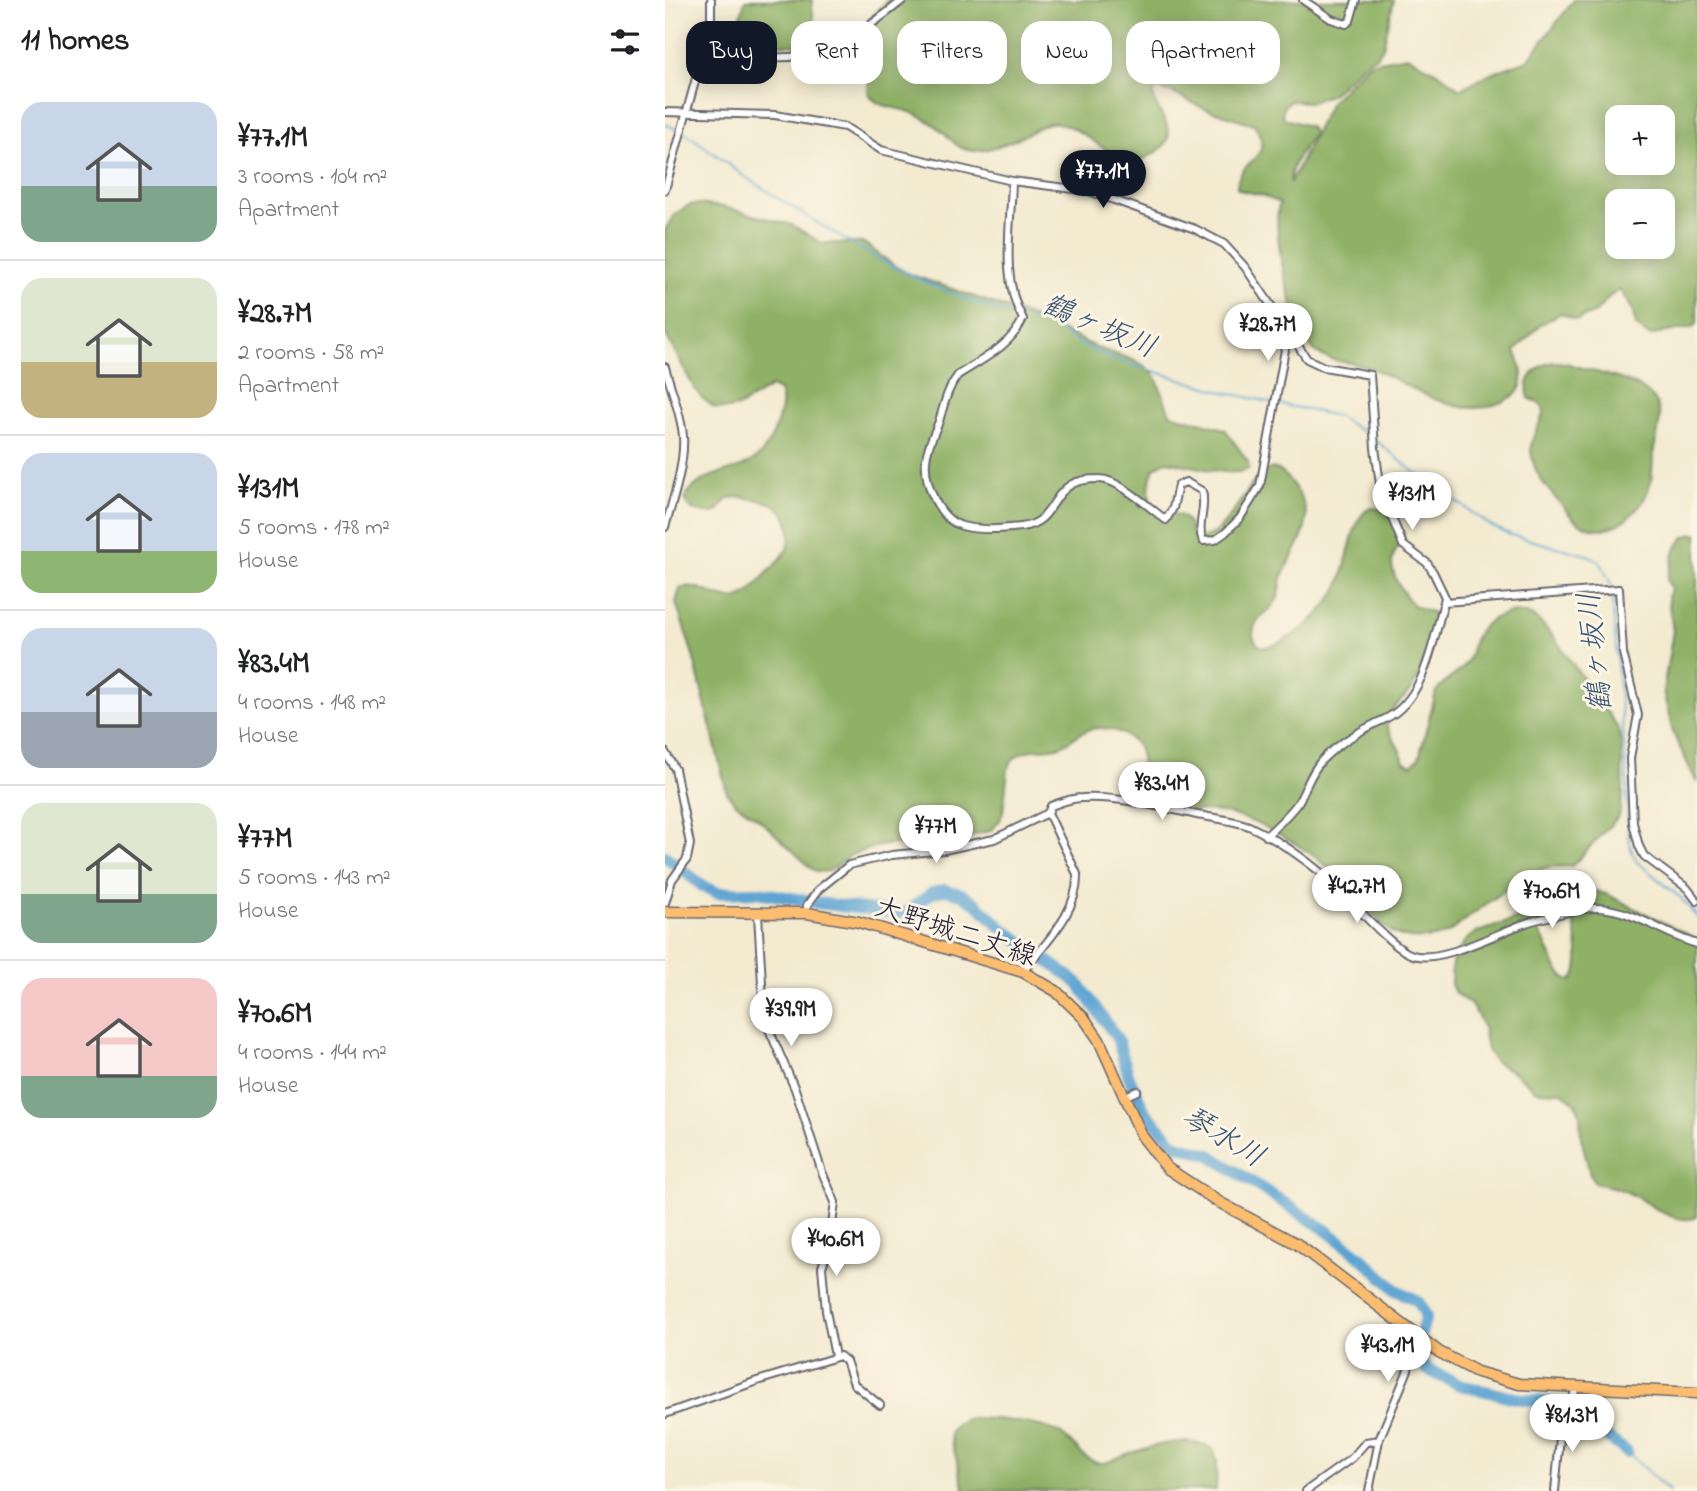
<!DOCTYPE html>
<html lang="en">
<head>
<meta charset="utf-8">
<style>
	body { margin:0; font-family:"Indie Flower","Klee One",sans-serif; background:#f6f6f6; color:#202124; height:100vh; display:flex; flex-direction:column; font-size:26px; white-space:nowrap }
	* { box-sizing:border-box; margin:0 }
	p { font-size:23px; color:#757577 }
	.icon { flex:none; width:38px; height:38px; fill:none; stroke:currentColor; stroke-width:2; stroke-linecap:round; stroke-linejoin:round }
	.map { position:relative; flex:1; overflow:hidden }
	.sheet { display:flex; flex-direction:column; background:#fff; width:665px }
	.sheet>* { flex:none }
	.top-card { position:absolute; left:21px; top:21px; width:665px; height:63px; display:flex; gap:14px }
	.buttons { position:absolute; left:940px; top:105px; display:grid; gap:14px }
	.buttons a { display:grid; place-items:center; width:70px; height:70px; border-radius:14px; background:#fff; box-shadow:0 4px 18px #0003; font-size:35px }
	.price { position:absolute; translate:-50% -60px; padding:0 16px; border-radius:24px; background:#fff; color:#222; font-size:23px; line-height:46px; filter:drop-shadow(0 2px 4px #0008) }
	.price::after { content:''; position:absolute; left:50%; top:42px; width:21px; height:16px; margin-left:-10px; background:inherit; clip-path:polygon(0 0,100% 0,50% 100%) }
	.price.active { background:#111827; color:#fff }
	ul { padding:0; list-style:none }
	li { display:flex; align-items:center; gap:21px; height:175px; padding:0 21px }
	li+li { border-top:2px solid #e0e0e0 }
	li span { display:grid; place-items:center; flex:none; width:196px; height:140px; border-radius:21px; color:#555 }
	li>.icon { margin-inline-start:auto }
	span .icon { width:84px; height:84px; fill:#fffc; stroke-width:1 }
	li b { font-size:30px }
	h2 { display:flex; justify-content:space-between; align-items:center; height:84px; padding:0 21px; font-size:30px }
	.pill { padding:0 24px; border-radius:21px; background:#fff; box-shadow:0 4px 18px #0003; font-size:24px; line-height:63px }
	.pill.active { background:#111827; color:#fff }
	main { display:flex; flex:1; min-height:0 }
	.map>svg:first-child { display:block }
</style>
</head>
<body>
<main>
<section class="sheet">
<h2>11 homes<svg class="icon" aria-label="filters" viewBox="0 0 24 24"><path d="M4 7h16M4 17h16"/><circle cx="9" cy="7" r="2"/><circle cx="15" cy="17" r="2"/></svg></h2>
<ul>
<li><span style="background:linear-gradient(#c9d6e8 60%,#7fa58c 0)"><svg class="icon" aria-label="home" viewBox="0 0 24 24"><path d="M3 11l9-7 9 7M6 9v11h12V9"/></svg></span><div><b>¥77.1M</b><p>3 rooms · 104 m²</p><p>Apartment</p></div></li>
<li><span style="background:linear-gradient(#dfe7d0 60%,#c2b280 0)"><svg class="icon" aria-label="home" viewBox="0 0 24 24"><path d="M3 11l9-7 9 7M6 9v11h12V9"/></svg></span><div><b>¥28.7M</b><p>2 rooms · 58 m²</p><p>Apartment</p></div></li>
<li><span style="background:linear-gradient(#c9d6e8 70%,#8fb573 0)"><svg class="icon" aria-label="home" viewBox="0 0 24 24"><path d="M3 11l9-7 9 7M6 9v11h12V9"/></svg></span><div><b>¥131M</b><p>5 rooms · 178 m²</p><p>House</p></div></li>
<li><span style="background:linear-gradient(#c9d6e8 60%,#9aa5b1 0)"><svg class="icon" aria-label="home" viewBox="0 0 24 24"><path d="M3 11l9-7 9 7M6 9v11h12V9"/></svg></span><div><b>¥83.4M</b><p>4 rooms · 148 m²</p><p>House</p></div></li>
<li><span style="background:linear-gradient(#dfe7d0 65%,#7fa58c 0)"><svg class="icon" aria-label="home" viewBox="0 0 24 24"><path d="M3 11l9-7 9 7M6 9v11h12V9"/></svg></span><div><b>¥77M</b><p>5 rooms · 143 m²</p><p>House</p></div></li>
<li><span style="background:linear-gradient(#f6c9c9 70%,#7fa58c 0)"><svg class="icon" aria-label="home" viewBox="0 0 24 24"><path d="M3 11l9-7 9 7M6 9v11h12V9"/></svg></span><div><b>¥70.6M</b><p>4 rooms · 144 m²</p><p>House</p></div></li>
</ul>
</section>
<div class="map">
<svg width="1032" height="1491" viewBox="0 0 1032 1491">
	<rect width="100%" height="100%" fill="#fcf5e5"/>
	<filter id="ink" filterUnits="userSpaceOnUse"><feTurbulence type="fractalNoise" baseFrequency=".0143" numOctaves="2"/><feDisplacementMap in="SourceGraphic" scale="14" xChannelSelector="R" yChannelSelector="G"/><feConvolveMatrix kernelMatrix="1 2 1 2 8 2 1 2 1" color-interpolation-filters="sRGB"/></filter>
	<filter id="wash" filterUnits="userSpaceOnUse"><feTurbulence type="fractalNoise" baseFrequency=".00686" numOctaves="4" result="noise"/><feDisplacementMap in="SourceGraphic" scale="28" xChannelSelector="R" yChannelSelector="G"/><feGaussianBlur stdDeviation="1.57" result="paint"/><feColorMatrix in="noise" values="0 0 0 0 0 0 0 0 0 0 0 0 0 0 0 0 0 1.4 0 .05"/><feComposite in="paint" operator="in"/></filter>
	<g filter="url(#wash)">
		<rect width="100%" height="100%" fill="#f3ead0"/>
		<!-- forest -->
		<path fill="#8fb166" stroke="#586a50" stroke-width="2" fill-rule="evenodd" d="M 80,0 L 147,0 C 146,17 156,35 139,45 L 88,43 L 77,38 L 72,31 Z
			M 222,0 L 729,0 L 718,47 L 712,56 L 702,61 L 667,94 L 646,102 L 625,101 C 619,104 614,113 620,119 L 644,126 L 648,132 C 639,152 625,160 625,183 L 666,101 L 704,63 L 742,56 L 774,73 L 795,89 L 825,74 L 863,60 L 909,0 L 1032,0 L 1032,324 L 1027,327 L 984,336 L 971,326 L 967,309 L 955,290 L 945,296 L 931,312 L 912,320 L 896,313 L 875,325 L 850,351 C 857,368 864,387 845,398 C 796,427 750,386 706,368 C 688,361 666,364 650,351 C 629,334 604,227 615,203 L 597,195 L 578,191 L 572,188 C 572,158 613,161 589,124 L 538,108 L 508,93 L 493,89 L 489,91 C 483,113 534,137 474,161 C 442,161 423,129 393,123 C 380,121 374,128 364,133 C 348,141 319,154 302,150 C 290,147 286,138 277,131 C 269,124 260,118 250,114 C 234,106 213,110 203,93 L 205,53 L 200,32 L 201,23 ZM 952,117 L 998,117 L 998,163 L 952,163 ZM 952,201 L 998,201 L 998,247 L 952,247 Z
			M 33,204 L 58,207 L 127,225 L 157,243 L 199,243 L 228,265 L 244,274 L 378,321 L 432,348 L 471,361 L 481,367 L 491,377 L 505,414 L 560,429 L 583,462 L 584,468 C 572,480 519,463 501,461 L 489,468 C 484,480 479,508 496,513 C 503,515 511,512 518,517 C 525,522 525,529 528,537 C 565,545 579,474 608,468 C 618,471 622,477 628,485 C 656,520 633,541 618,575 C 614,584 617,593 611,601 C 602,616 589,614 588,636 C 592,647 599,649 609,645 C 635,635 661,611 673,587 C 684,566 685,518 705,508 C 721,507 733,520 739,534 C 738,543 733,546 729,554 C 721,569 739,595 749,606 L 769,613 L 771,621 L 754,676 L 746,690 L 721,717 C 719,733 736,744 739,762 L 747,765 L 754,758 L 771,692 C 779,679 795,675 802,662 C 807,654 806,644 811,636 C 822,618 846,606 867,616 C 875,620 881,629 887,635 L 947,719 L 953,728 L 956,744 L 958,794 L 954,816 L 908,865 C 898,868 889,865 880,868 C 860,872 802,919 783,933 C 768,939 747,941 731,934 C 719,929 709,915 700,905 C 681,885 661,863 637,848 C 615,834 586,819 560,813 C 540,809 504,814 487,801 C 469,786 484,757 469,742 C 457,730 435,724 420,731 C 410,736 403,744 392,747 C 373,751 351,746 343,769 L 338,812 L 335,820 L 325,831 L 272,844 L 225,844 L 210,847 L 186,855 L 165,871 L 153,872 L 147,869 L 94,819 L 69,802 L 62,793 L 28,655 L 11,603 L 15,588 C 35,581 51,602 72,598 C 85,595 93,583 101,574 C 108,567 118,558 122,549 C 129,534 124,514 110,505 C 103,501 70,494 63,499 C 56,502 56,512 48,513 C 42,514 33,511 27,510 L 20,501 L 21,495 C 51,457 93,487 112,423 C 115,412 119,402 114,391 L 106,387 L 73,407 L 64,409 L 50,408 L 37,398 L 28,386 L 0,333 L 0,230 L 9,215 L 24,205 Z
			M 889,362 L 901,363 C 924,372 969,378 985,395 C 1001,412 993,429 989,449 C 987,460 988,471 986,481 C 979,510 950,538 920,526 C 908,522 901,509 893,501 C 879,485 868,472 866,450 C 865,436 877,424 879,410 L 875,404 L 864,398 C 858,380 871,365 889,362 Z
			M 1028,534 L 1032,534 L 1032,783 L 1008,733 L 998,691 L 1008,631 L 1003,598 L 1006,589 L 1002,580 L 1010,550 L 1019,537 Z
			M 926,890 L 941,894 L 1032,939 L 1032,1217 C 1008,1227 983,1201 962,1192 C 952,1187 941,1186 930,1183 L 925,1174 L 916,1137 L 915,1114 L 911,1103 L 897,1092 L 871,1091 L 850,1073 L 830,1062 L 822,1050 L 818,1027 L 813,1016 L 805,1004 L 790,993 L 786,984 L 787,963 L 800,941 L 810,933 L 854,918 C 888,927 881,974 907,981 C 920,965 909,926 906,906 C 908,894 914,891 926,890 Z
			M 305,1418 C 330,1418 368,1422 391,1431 C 407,1438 415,1460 434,1463 C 444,1464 450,1458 459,1455 C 487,1446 522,1434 548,1449 L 552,1462 L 551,1490 L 300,1491 L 285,1435 C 288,1424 295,1421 305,1418 Z"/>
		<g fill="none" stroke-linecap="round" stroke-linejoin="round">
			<!-- stream -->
			<path stroke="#5ba3d2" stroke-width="2" d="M 0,124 L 13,130
				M 18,132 C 40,145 59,162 79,176 C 166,233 254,290 355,317
				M 360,318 L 383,324 L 415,344 L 448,359 L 555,391 L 608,403
				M 614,404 L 672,416 L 706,437
				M 713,442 L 743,467 L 826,526 L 846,535 L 925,556 L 935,562 L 946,584 L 962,785 L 963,835 L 967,852 L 972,862 L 1016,898 L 1032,917
				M 962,1452 L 1004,1491"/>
			<!-- river -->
			<path stroke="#5ba3d2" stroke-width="12" d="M 0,856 L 39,887 L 53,893 L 93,892 L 153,903 L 229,913 L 241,912 L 267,893 L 279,890 L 297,894 L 313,905 L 336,927 L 413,983 L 452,1038 L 464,1077 L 480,1112 L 510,1144 L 545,1155 L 658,1228 L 696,1257 L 731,1290 L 753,1301 L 761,1316 L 751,1351 L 761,1369 L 795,1385 L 850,1398 L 898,1404 L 962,1452"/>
		</g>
	</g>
	<g filter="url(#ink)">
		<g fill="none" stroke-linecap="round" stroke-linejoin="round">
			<defs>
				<path id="street" d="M 638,0 L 666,19 L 681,24 L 685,21 L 691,0
					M 41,42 C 50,44 60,45 68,48 C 75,50 81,55 89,56 C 155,64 189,39 238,0
					M 0,112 L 110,115 L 180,127 L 216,150 L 347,181 L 424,191 L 530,229 L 559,244 L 580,267 L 642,359 L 659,367 L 705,375 L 710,448 L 716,491 L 738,545 L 762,563 L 768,572 L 780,597 L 779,602 C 768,640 760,700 720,719 C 698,729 675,742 658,759 C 646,771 642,787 634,801 C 625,814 613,825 601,836
					M 347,181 C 346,226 335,279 358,319 C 346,346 316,360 293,375 C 281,390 279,407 273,424 C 268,436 262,447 261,460 C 259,483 273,519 297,526 C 316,531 337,529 356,527 C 388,523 385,496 407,484 C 415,480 426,479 434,479 C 452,478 486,509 501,520 L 508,508 L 513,485 L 521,482 L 537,491 C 542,508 531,525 538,541 L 550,540 L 560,533 L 575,518 L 595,486 L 623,333
					M 0,190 L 41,42 L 46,22 L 46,0
					M 0,367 C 6,390 16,413 18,436 C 20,463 8,501 0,527
					M 779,602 L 954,589 L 958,653 L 973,715 L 965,758 L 968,823 L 974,846 L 979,856 L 1022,888 L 1032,901
					M 0,752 L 10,769 L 25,844 L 22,859 L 7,880 L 0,903
					M 142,913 L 142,905 L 154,889 L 184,865 L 227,855 L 279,850 L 329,839 L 383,813 L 386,806 C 396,802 407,798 417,798 C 455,796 495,807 532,815 C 549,818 568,820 584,826 C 610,838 637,857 659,875 C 683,895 720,943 745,954 C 772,966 834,932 861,923 C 879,917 899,913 918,909 C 960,902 993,933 1032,944
					M 93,914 L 99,1018 L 130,1089 L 157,1172 L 170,1202 L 164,1247 L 157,1267 L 161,1311 L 170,1356
					M 358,972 C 379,944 414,912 412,874 L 383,813
					M 459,1097 L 472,1091
					M 0,1414 L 92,1381 L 175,1356 L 181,1361 L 189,1384 L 215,1405
					M 641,1491 L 687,1458 L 701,1442 L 714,1440
					M 704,1491 L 714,1440 L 743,1370 L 750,1335
					M 890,1491 L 895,1438 L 911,1388"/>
				<path id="primary" d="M 0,912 L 142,913 L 194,922 L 358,972 L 391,991 L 419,1018 L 434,1040 L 477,1136 L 502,1168 L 552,1201 L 632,1244 L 774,1352 L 812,1372 L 854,1384 L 1032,1393"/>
			</defs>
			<!-- street casing -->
			<use href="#street" stroke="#6b686f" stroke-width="10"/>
			<!-- primary casing -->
			<use href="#primary" stroke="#6b686f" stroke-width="13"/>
			<!-- street -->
			<use href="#street" stroke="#fff" stroke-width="6"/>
			<!-- primary -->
			<use href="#primary" stroke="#fcbd6f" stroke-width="10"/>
		</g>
	</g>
	<g text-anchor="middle" stroke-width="6" stroke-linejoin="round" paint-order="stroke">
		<!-- street labels -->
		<g font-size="28" fill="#22223b" stroke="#fcf5e5">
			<text transform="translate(291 930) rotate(18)" y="10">大野城二丈線</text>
		</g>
		<!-- water labels -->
		<g font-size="30" font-style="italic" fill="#395677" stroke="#fcf5e5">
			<text transform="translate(435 325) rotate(23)" y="10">鶴ヶ坂川</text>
			<text transform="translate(929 652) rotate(-96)" y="10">鶴ヶ坂川</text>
			<text transform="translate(559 1136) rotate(31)" y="10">琴水川</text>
		</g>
	</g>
</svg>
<div class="buttons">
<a>+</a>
<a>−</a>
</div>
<b class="price active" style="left:438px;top:210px">¥77.1M</b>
<b class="price" style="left:603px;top:363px">¥28.7M</b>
<b class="price" style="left:747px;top:532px">¥131M</b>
<b class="price" style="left:497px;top:822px">¥83.4M</b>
<b class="price" style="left:271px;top:865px">¥77M</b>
<b class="price" style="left:692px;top:925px">¥42.7M</b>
<b class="price" style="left:887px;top:930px">¥70.6M</b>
<b class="price" style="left:126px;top:1048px">¥39.9M</b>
<b class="price" style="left:171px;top:1278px">¥40.6M</b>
<b class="price" style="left:723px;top:1384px">¥43.1M</b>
<b class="price" style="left:907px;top:1454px">¥81.3M</b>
<div class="top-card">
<a class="pill active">Buy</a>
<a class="pill">Rent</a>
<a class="pill">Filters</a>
<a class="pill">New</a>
<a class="pill">Apartment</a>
</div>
</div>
</main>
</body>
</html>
